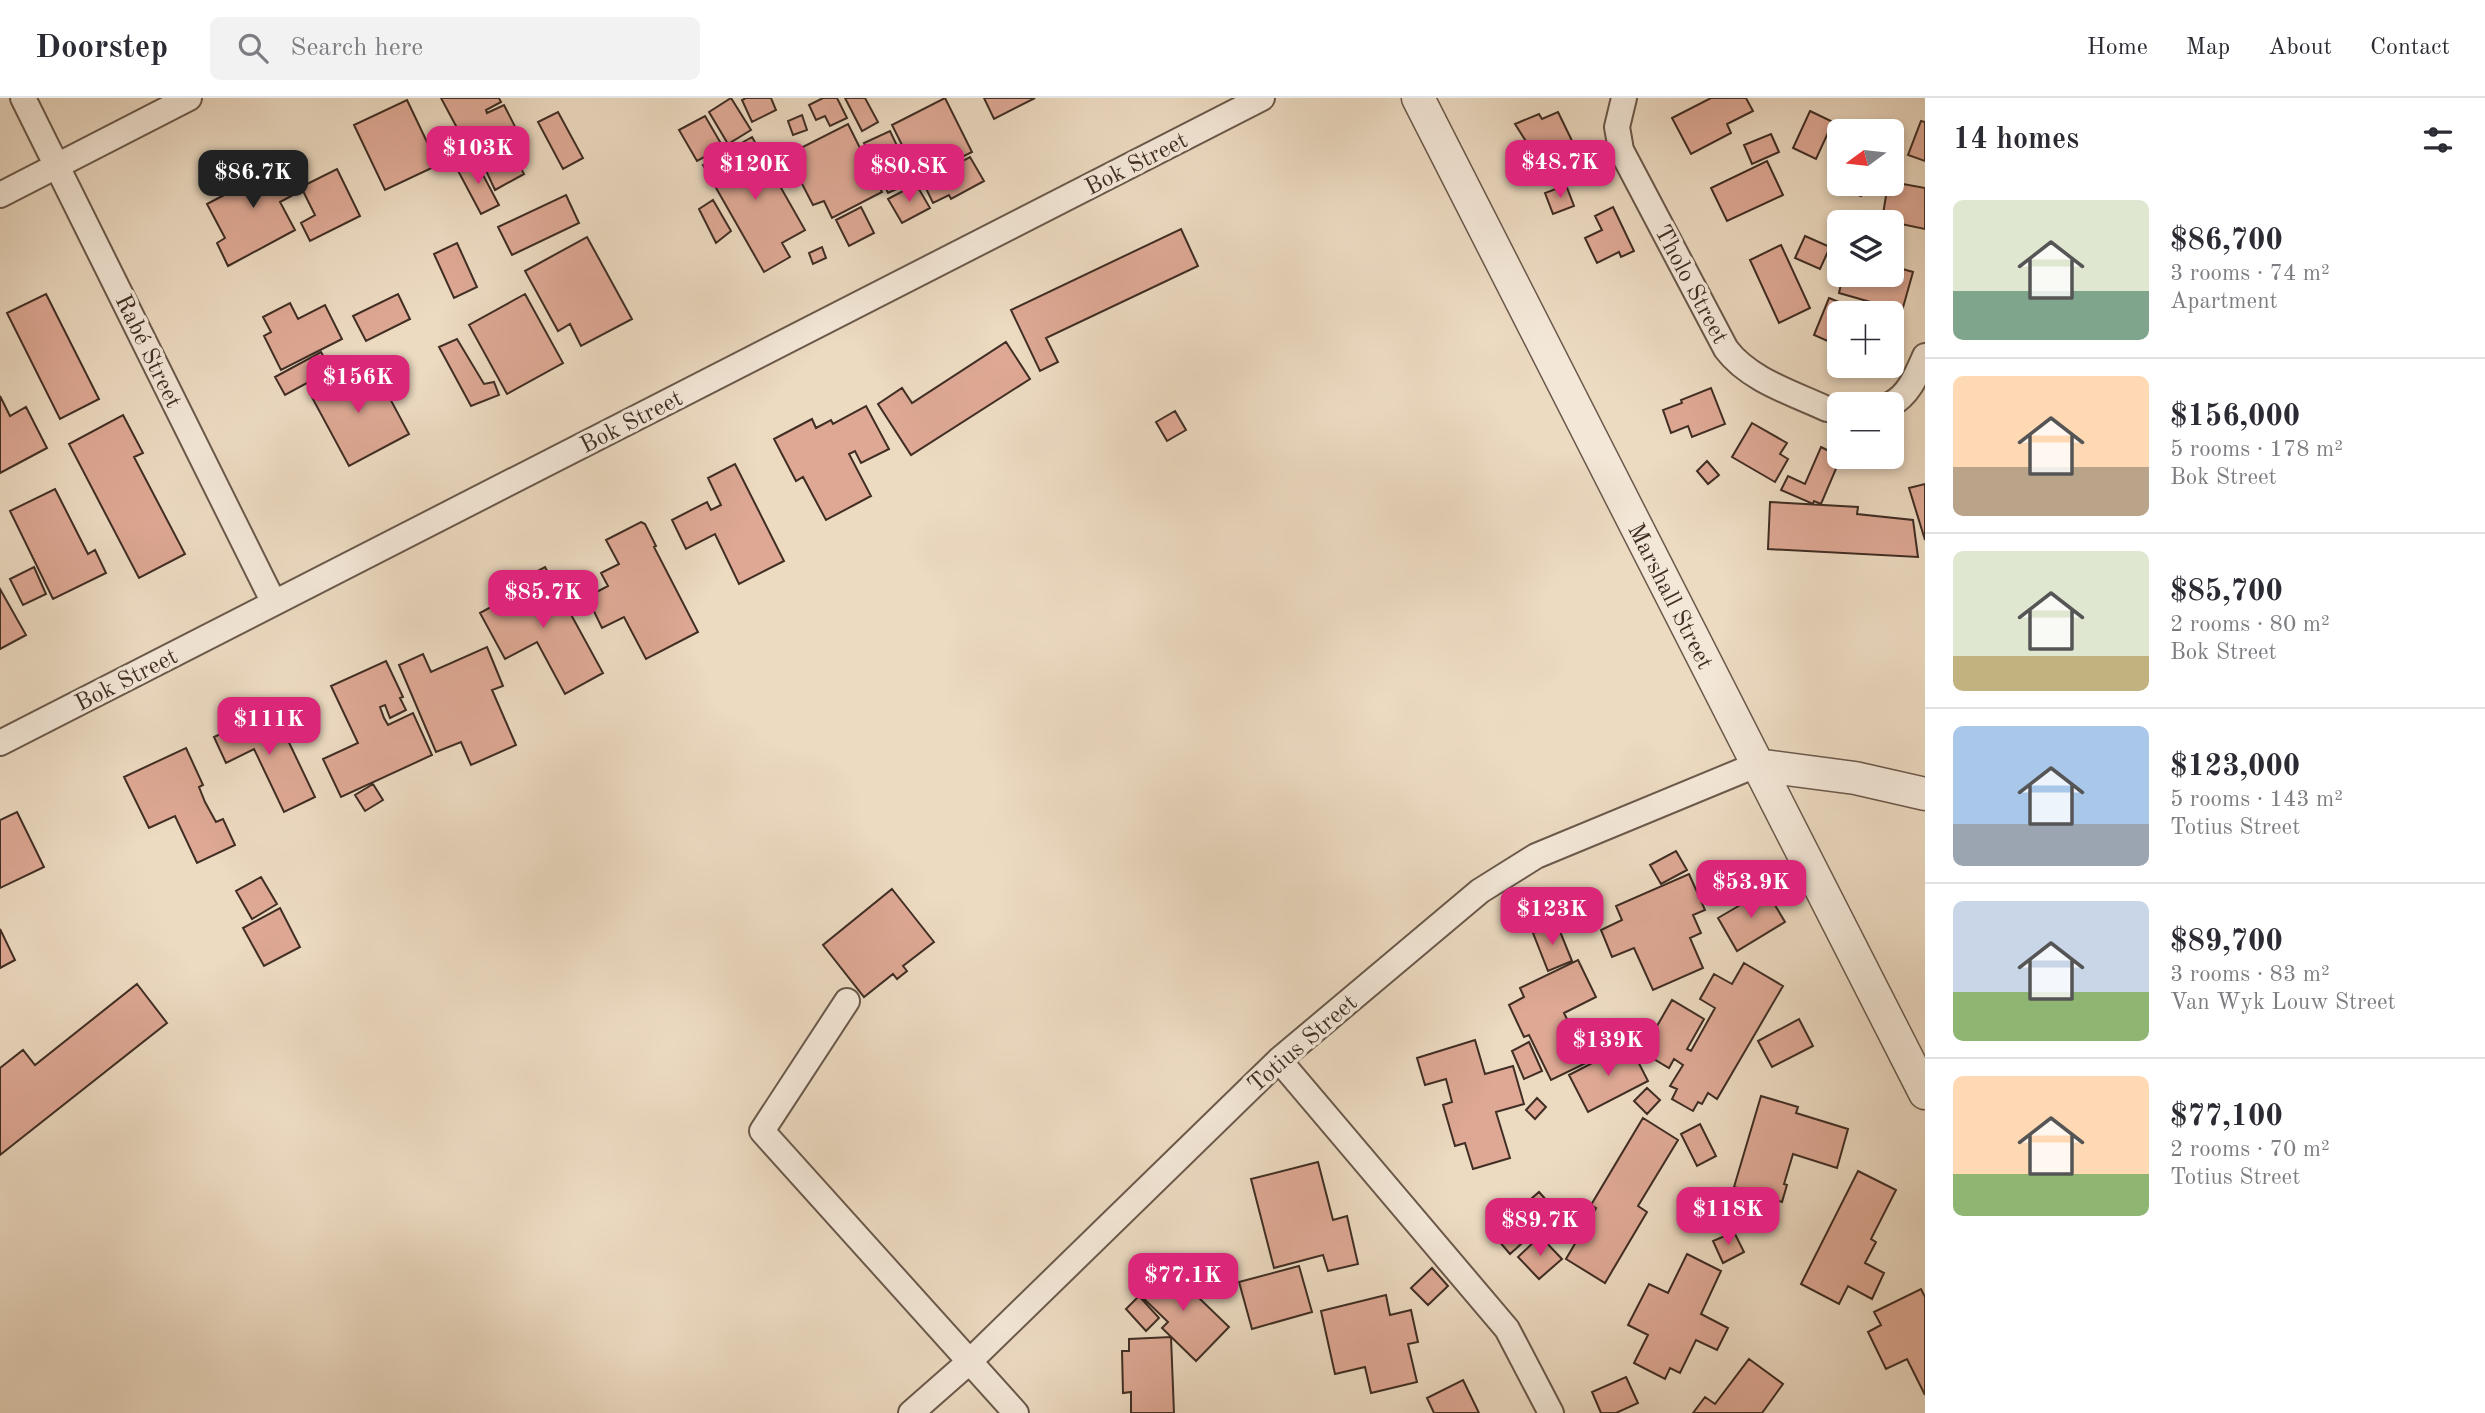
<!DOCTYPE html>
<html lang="en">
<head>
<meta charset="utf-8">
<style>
	body { margin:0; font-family:"Old Standard TT",serif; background:#f2f2f3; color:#2b2b33; height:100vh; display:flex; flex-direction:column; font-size:26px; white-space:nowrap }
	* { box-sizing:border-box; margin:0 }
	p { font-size:23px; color:#7c7c81 }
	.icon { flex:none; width:38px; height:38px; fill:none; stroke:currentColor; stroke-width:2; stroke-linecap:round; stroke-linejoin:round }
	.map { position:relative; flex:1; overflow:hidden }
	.drawer { display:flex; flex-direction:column; background:#fff; width:560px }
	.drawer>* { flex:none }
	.needle { width:46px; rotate:255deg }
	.tools { position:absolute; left:1827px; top:21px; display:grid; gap:14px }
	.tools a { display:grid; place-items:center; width:77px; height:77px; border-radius:10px; background:#fff; box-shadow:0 4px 10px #0003; font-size:35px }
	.price { position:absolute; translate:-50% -60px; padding:0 16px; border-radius:14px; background:#db2777; color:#fff; font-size:23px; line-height:46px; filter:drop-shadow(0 2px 4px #0008) }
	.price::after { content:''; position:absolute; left:50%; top:42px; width:21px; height:16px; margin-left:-10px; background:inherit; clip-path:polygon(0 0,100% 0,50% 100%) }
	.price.selected { background:#222; color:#fff }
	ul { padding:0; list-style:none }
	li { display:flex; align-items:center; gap:21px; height:175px; padding:0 28px }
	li+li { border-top:2px solid #e1e1e2 }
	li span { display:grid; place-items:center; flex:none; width:196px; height:140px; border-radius:10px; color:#555 }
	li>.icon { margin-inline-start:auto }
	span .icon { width:84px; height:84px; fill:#fffc; stroke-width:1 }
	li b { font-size:30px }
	h2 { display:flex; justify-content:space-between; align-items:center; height:84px; padding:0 28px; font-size:30px }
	header { display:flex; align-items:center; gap:42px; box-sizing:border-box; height:98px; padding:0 35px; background:#fff; border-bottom:2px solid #e1e1e2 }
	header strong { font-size:33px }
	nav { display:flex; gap:38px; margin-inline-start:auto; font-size:24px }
	.search { width:490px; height:63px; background:#f2f2f3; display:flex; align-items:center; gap:18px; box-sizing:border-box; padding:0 24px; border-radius:10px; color:#7c7c81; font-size:26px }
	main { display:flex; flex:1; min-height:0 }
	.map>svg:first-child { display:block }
</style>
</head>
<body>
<header>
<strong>Doorstep</strong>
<div class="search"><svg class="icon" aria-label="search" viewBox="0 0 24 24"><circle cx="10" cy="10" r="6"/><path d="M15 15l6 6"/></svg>Search here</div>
<nav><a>Home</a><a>Map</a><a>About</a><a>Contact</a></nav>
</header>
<main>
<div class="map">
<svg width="1925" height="1315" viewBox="0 0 1925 1315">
	<rect width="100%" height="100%" fill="#ecdac1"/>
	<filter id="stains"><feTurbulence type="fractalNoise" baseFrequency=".00286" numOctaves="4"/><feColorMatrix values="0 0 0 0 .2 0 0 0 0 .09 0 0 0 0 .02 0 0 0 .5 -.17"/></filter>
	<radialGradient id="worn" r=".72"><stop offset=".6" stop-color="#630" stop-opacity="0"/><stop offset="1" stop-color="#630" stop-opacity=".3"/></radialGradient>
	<!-- building -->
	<path fill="#dea894" stroke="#402e24" stroke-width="2" d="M 441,0 L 499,0 L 501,4 L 486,12 L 487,15 L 504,7 L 527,52 L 515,59 L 524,76 L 495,92 L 477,53 L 471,56 Z
		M 731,0 L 751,32 L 728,46 L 709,14 Z
		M 746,0 L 771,0 L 776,12 L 752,24 L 742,2 Z
		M 823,0 L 837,0 L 847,20 L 830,28 L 825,18 L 816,22 L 809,7 Z
		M 845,0 L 865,0 L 878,24 L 862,33 Z
		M 945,0 L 972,54 L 943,68 L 946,72 L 970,59 L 984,83 L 951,101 L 949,97 L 933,105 L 921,80 L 888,95 L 864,45 L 890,33 L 910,75 L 915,73 L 892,27 Z
		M 984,0 L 1035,0 L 994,21 Z
		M 1711,0 L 1746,0 L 1753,13 L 1727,26 L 1731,35 L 1691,56 L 1672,20 Z
		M 407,2 L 438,67 L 385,92 L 354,27 Z
		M 1810,13 L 1833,24 L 1816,61 L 1793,50 Z
		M 558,14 L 583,60 L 563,71 L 538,24 Z
		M 1558,14 L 1576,51 L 1556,64 L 1560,70 L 1548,78 L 1515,26 L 1539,16 L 1542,21 Z
		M 802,17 L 807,32 L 793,37 L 788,23 Z
		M 705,18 L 723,49 L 697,63 L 679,32 Z
		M 1921,23 L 1925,24 L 1925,63 L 1908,57 Z
		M 848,26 L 882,94 L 832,120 L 824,103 L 813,107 L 787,57 Z
		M 1876,27 L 1896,34 L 1892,45 L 1897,48 L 1893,60 L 1892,60 L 1892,33 L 1874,33 Z
		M 1771,36 L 1779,54 L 1752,66 L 1744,47 Z
		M 752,39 L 805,132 L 782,145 L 790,159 L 764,174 L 703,67 Z
		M 274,56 L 295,96 L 280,104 L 295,132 L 228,168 L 217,145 L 225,140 L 207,106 L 228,95 L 222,85 Z
		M 474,60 L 499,107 L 481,116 L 456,69 Z
		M 1767,63 L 1783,97 L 1727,123 L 1711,90 Z
		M 1839,63 L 1839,86 L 1865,86 L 1861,98 L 1831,88 Z
		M 337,71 L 360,118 L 310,143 L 301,125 L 315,117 L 301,89 Z
		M 1892,84 L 1925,90 L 1925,131 L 1882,122 L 1888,86 Z
		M 916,86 L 930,110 L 902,125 L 888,101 Z
		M 1566,87 L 1574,108 L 1553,116 L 1545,95 Z
		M 566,97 L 579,125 L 512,157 L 498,129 Z
		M 713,102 L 731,133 L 716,145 L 699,111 Z
		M 861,109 L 874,135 L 849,148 L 836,122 Z
		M 1613,109 L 1634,153 L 1621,159 L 1619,154 L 1597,165 L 1585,140 L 1602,132 L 1595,118 Z
		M 1181,131 L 1198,168 L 1046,240 L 1058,264 L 1040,273 L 1011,212 Z
		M 1805,138 L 1830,149 L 1820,171 L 1795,160 Z
		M 587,139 L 632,221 L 581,248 L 570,226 L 558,233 L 525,173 Z
		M 457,145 L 477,189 L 454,200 L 434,156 Z
		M 1781,147 L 1810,210 L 1779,225 L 1750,162 Z
		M 822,149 L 826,160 L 813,166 L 809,155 Z
		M 1892,168 L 1913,174 L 1902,213 L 1839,195 L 1843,177 L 1892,177 Z
		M 46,196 L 99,301 L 60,321 L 7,215 Z
		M 398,196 L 410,221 L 366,243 L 353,218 Z
		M 525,196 L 563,265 L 507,296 L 469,227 Z
		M 1829,200 L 1866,215 L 1839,215 L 1839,248 L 1814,237 Z
		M 290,205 L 298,221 L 325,207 L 342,241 L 281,272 L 264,238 L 271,234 L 263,219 Z
		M 457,241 L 484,286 L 494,284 L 499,297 L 471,308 L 439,249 Z
		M 1006,244 L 1030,281 L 911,357 L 878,306 L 902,290 L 912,305 Z
		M 321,254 L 331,272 L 285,297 L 275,279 Z
		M 353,268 L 365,290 L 380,282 L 409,336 L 349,368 L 308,292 Z
		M 1711,290 L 1725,326 L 1692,339 L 1688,328 L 1671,335 L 1663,312 L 1682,305 L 1681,302 Z
		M 0,298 L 10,318 L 26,309 L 47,350 L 0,375 Z
		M 866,308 L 889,351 L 861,365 L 855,353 L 849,356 L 871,398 L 826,422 L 803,379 L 796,383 L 774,341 L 812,321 L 816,330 L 831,322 L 833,326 Z
		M 1175,313 L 1186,332 L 1167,343 L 1156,324 Z
		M 123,317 L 143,355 L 134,359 L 185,456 L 139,480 L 69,346 Z
		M 1752,325 L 1787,345 L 1780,356 L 1788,361 L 1775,384 L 1732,359 Z
		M 1821,349 L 1841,359 L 1821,406 L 1814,403 L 1813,406 L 1781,392 L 1788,378 L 1805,386 Z
		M 1707,363 L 1719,377 L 1708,386 L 1697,373 Z
		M 735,366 L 784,463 L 739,486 L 715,436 L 686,451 L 672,422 L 707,404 L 711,412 L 721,407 L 708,380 Z
		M 1925,386 L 1925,442 L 1909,390 Z
		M 55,391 L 88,456 L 95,452 L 106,475 L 53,501 L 10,413 Z
		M 1770,404 L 1858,409 L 1857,416 L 1913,422 L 1918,459 L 1768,451 Z
		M 641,424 L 645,426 L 656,448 L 654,449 L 698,534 L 646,561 L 624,519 L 602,530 L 587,499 L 608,488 L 601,475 L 619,466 L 606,442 Z
		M 34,469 L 46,496 L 23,507 L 10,481 Z
		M 545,469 L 603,575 L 565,596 L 537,544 L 505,561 L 480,515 L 509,499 L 516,512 L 523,508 L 511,487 Z
		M 0,491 L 26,537 L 0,551 Z
		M 487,549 L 503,588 L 492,592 L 516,647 L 471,667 L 461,644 L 436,654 L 399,567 L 423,556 L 431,574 Z
		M 386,563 L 403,599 L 400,600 L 406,612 L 390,620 L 385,607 L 380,609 L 384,620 L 388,627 L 413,615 L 432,657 L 341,699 L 323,661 L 358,645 L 331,588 Z
		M 273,611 L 315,699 L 284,714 L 254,651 L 226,665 L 214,639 Z
		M 186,650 L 203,687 L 199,689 L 205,704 L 216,724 L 223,721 L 235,747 L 197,765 L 175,718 L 149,730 L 124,679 Z
		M 373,686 L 383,702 L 365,713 L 355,697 Z
		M 17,714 L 44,769 L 0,790 L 0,722 Z
		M 1676,753 L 1687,772 L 1661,786 L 1650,767 Z
		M 1689,776 L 1705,812 L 1693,817 L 1701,835 L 1690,840 L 1703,870 L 1653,892 L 1634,850 L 1612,859 L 1601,832 L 1622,822 L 1616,808 Z
		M 261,779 L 277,806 L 252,821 L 236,793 Z
		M 892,791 L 934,844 L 903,868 L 907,873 L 897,881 L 893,876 L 864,899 L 823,847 Z
		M 1766,792 L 1785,824 L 1737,853 L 1718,820 Z
		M 280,810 L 300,849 L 264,868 L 243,830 Z
		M 1557,826 L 1572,863 L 1548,873 L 1533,835 Z
		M 0,831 L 15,862 L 0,870 Z
		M 1578,862 L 1596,899 L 1564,915 L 1588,964 L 1551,982 L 1529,937 L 1524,939 L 1509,907 L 1524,899 L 1520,890 Z
		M 1744,865 L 1783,888 L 1717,1001 L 1708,995 L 1702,1006 L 1698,1004 L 1693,1013 L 1672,1001 L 1677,991 L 1670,988 L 1683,967 L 1674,961 L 1669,970 L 1642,954 L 1672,902 L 1704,921 L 1687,951 L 1691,953 L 1715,910 L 1700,901 L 1714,876 L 1732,886 Z
		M 137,886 L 167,925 L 0,1057 L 0,970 L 23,952 L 35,967 Z
		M 1799,921 L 1813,948 L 1772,969 L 1758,943 Z
		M 1475,942 L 1485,976 L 1513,968 L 1524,1006 L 1496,1014 L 1510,1060 L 1473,1071 L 1465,1045 L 1455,1048 L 1443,1007 L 1452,1004 L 1446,981 L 1425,987 L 1417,960 Z
		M 1529,944 L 1542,973 L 1524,981 L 1512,953 Z
		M 1629,946 L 1648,983 L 1588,1014 L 1569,977 Z
		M 1647,990 L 1660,1002 L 1647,1016 L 1634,1003 Z
		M 1761,998 L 1798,1009 L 1796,1015 L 1848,1031 L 1837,1070 L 1793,1056 L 1784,1086 L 1787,1087 L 1782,1104 L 1734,1089 Z
		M 1537,1000 L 1546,1009 L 1535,1021 L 1526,1012 Z
		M 1643,1020 L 1678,1042 L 1638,1108 L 1647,1114 L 1605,1185 L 1566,1161 L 1596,1110 L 1591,1107 Z
		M 1700,1026 L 1716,1058 L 1697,1068 L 1681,1036 Z
		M 1318,1064 L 1333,1122 L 1347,1118 L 1358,1166 L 1328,1173 L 1323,1157 L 1274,1170 L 1251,1081 Z
		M 1858,1073 L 1896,1092 L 1871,1141 L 1876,1144 L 1865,1165 L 1884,1175 L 1872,1201 L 1848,1188 L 1839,1206 L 1801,1186 Z
		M 1539,1094 L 1557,1114 L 1510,1156 L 1492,1135 Z
		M 1734,1134 L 1744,1154 L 1723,1165 L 1713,1143 Z
		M 1540,1138 L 1562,1161 L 1539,1181 L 1518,1159 Z
		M 1687,1156 L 1721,1173 L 1701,1216 L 1728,1230 L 1717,1252 L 1696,1242 L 1680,1275 L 1670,1270 L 1665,1281 L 1634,1265 L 1648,1237 L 1628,1227 L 1649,1186 L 1668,1195 Z
		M 1165,1167 L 1229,1229 L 1196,1263 L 1162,1230 L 1168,1224 L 1138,1195 Z
		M 1299,1168 L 1312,1214 L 1252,1231 L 1239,1184 Z
		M 1432,1170 L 1448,1188 L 1428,1207 L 1411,1190 Z
		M 1921,1191 L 1925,1199 L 1925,1297 L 1907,1261 L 1886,1271 L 1868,1234 L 1881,1227 L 1874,1214 Z
		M 1386,1197 L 1390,1217 L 1411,1212 L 1418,1244 L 1408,1246 L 1417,1284 L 1371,1295 L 1365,1269 L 1335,1276 L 1321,1213 Z
		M 1139,1198 L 1159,1220 L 1146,1233 L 1126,1211 Z
		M 1171,1239 L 1174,1315 L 1131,1315 L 1131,1294 L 1123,1295 L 1122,1253 L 1129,1253 L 1129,1241 Z
		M 1749,1261 L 1783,1286 L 1762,1315 L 1693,1315 L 1705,1299 L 1715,1306 Z
		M 1626,1279 L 1638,1305 L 1616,1315 L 1601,1315 L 1592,1294 Z
		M 1463,1282 L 1479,1315 L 1434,1315 L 1427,1300 Z"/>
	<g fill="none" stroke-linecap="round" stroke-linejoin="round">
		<defs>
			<path id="minor" d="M 23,0 L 274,505
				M 1624,0 L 1617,29 L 1621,52 L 1726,251 C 1749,282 1793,295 1827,311 L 1839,313
				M 0,97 L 189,0
				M 1891,306 C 1909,297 1917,276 1925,258
				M 0,645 L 1262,0
				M 847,903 L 762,1033 L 1016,1315
				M 1279,962 L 1507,1231 L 1551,1315
				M 911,1315 L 969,1264 L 1279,962 L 1480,793 L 1536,758 L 1756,667"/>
			<path id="tertiary" d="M 1418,0 L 1925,995
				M 1756,667 L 1855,680 L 1925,696"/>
		</defs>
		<!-- minor casing -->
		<use href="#minor" stroke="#6b594b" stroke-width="28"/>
		<!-- tertiary casing -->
		<use href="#tertiary" stroke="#6b594b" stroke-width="35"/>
		<!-- minor -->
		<use href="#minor" stroke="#f3e7d7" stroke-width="24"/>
		<!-- tertiary -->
		<use href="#tertiary" stroke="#f3e7d7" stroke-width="32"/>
	</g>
	<g text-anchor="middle" stroke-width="7" stroke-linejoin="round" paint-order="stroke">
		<!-- street labels -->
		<g font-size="24" fill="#402e24" stroke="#f3e7d7">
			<text transform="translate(1136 65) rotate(-27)" y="8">Bok Street</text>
			<text transform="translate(1692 186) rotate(62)" y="8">Tholo Street</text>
			<text transform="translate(149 253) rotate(64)" y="8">Rabé Street</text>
			<text transform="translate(631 323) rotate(-27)" y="8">Bok Street</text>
			<text transform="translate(1671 498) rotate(63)" y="8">Marshall Street</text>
			<text transform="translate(126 581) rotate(-27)" y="8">Bok Street</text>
			<text transform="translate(1302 945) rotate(-41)" y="8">Totius Street</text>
		</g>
	</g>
	<rect width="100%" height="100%" filter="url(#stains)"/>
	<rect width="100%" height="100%" fill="url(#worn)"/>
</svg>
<div class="tools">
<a><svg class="needle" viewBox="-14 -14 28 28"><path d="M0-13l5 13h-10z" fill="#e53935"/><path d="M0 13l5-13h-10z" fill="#7c7c81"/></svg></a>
<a><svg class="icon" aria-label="layers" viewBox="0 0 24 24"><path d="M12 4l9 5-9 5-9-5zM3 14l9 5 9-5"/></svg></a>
<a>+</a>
<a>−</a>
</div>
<b class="price" style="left:478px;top:88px">$103K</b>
<b class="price" style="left:1560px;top:102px">$48.7K</b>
<b class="price" style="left:755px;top:104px">$120K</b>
<b class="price" style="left:909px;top:106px">$80.8K</b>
<b class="price selected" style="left:253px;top:112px">$86.7K</b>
<b class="price" style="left:358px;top:317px">$156K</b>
<b class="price" style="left:543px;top:532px">$85.7K</b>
<b class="price" style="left:269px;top:659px">$111K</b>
<b class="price" style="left:1751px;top:822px">$53.9K</b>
<b class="price" style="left:1552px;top:849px">$123K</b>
<b class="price" style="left:1608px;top:980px">$139K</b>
<b class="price" style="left:1728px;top:1149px">$118K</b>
<b class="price" style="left:1540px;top:1160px">$89.7K</b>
<b class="price" style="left:1183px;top:1215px">$77.1K</b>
</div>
<section class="drawer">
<h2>14 homes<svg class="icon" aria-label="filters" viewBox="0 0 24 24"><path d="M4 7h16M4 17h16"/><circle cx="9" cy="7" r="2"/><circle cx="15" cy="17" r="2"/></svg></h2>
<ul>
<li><span style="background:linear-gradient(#dfe7d0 65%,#7fa58c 0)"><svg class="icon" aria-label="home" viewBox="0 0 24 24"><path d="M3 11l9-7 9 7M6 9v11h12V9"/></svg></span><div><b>$86,700</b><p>3 rooms · 74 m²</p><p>Apartment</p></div></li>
<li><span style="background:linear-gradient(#ffd9b3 65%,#b9a48a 0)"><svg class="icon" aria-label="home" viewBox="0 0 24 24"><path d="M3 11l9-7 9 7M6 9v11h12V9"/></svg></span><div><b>$156,000</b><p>5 rooms · 178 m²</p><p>Bok Street</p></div></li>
<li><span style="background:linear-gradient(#dfe7d0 75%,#c2b280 0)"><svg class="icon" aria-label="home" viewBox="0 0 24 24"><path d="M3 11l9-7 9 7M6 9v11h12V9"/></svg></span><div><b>$85,700</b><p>2 rooms · 80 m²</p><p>Bok Street</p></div></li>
<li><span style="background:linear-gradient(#a9c7e8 70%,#9aa5b1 0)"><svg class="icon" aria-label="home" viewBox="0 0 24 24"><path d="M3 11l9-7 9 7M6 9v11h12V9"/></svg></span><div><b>$123,000</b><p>5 rooms · 143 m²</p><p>Totius Street</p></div></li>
<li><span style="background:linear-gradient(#c9d6e8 65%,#8fb573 0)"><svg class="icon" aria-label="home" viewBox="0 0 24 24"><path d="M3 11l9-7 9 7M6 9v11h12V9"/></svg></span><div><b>$89,700</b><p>3 rooms · 83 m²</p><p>Van Wyk Louw Street</p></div></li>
<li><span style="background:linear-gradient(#ffd9b3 70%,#8fb573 0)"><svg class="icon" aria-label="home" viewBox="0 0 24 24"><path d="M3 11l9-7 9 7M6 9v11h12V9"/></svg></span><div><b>$77,100</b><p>2 rooms · 70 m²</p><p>Totius Street</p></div></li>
</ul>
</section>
</main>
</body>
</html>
